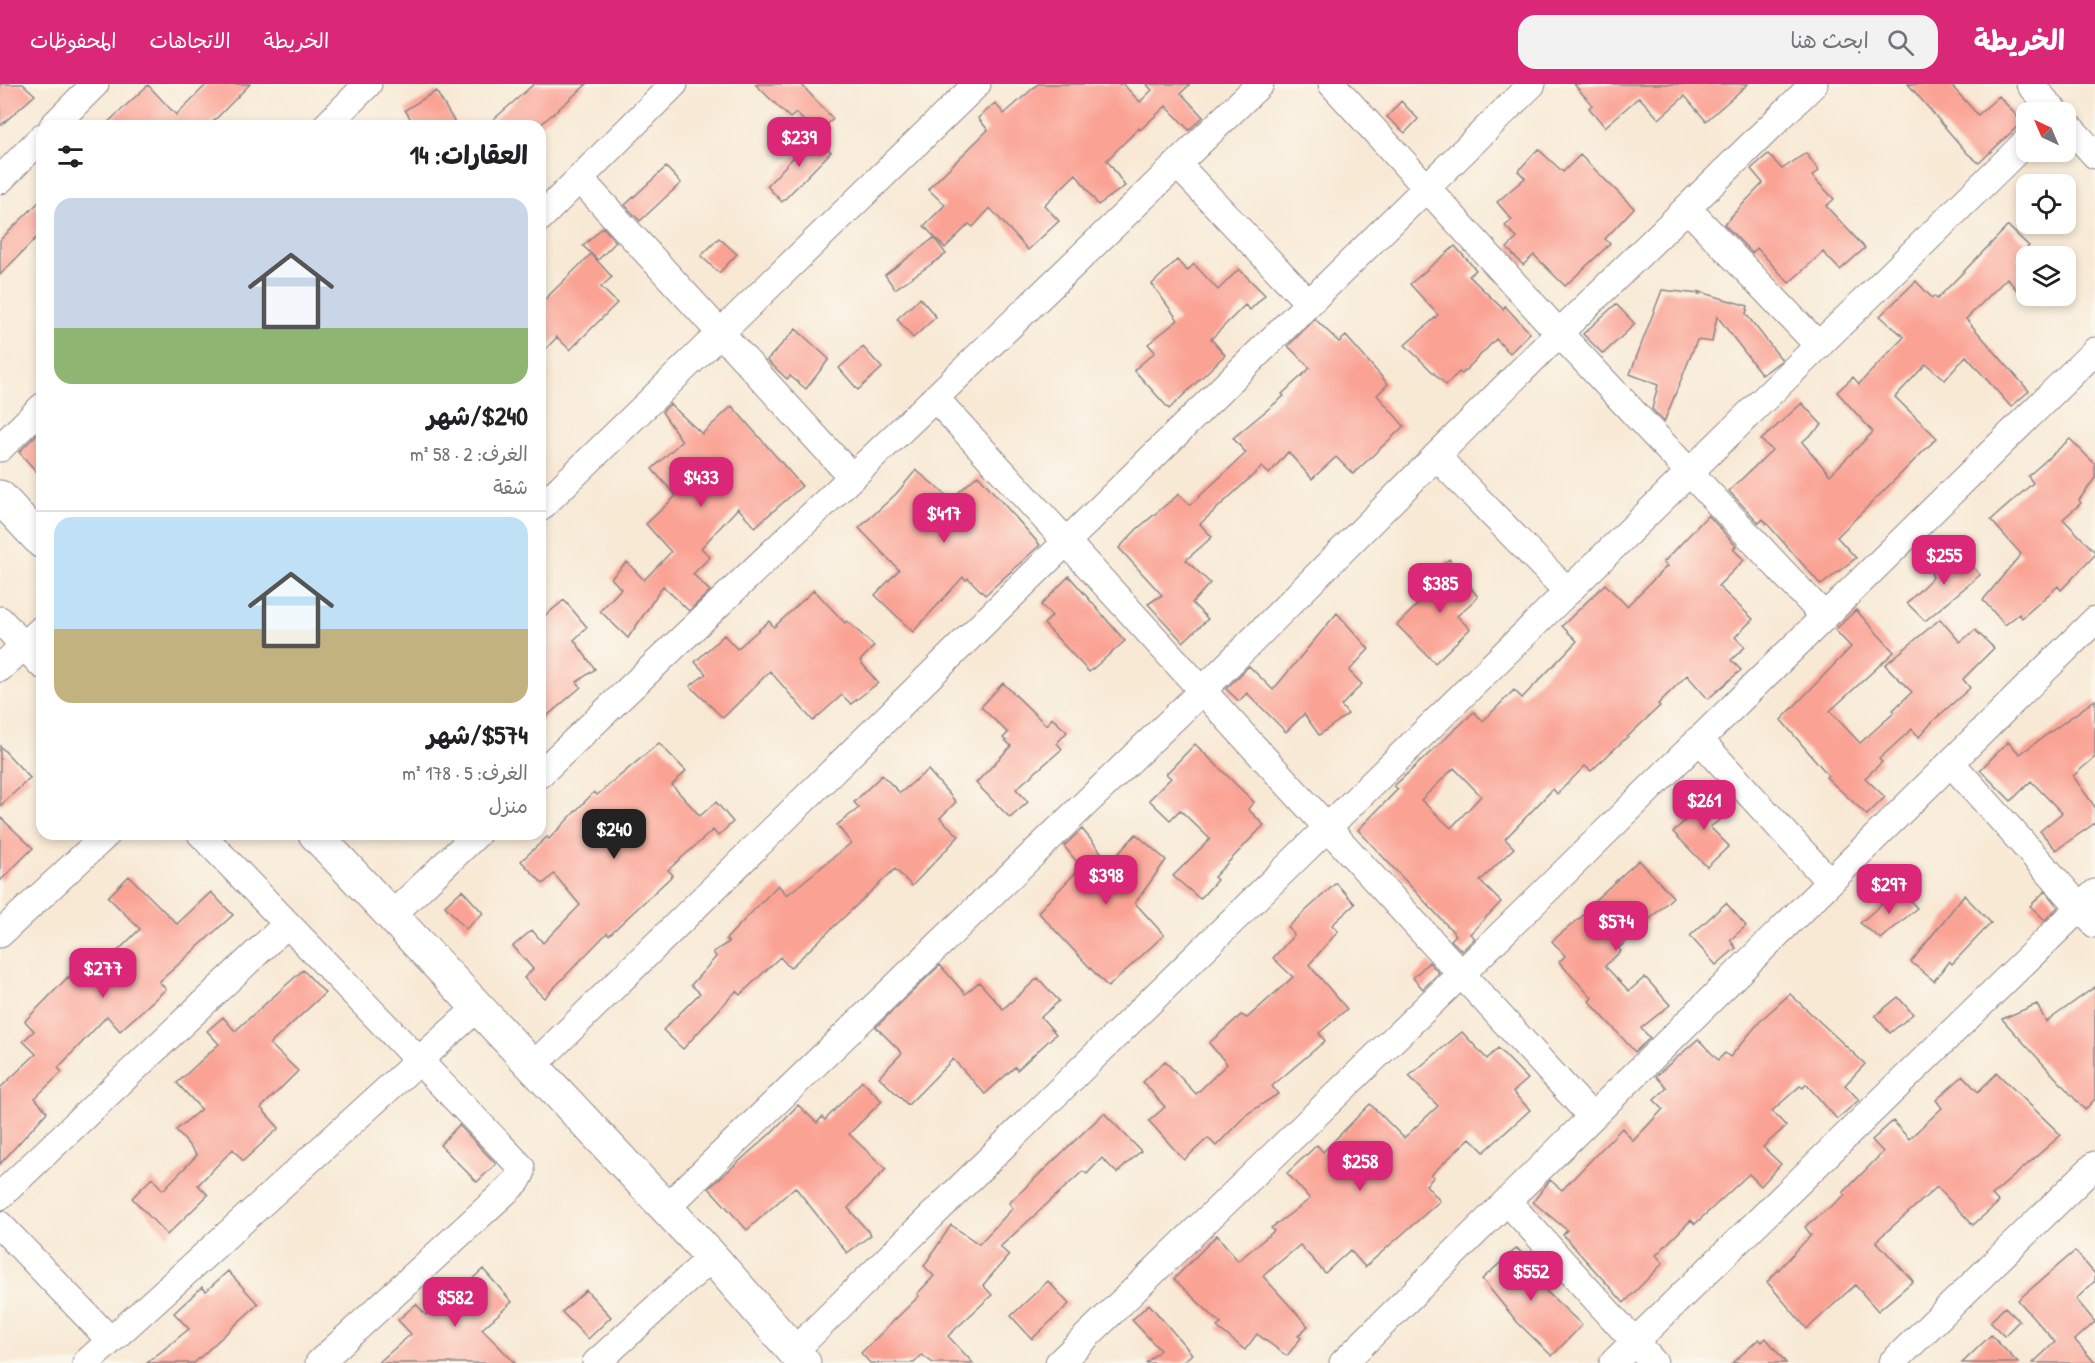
<!DOCTYPE html>
<html lang="ar">
<head>
<meta charset="utf-8">
<style>
	body { margin:0; font-family:"Patrick Hand","Playpen Sans Arabic",sans-serif; background:#f2f2f2; color:#202124; direction:rtl; height:100vh; display:flex; flex-direction:column; font-size:22px; white-space:nowrap }
	* { box-sizing:border-box; margin:0 }
	p { font-size:20px; color:#757577 }
	.icon { flex:none; width:33px; height:33px; fill:none; stroke:currentColor; stroke-width:2; stroke-linecap:round; stroke-linejoin:round }
	.map { position:relative; flex:1; overflow:hidden; direction:ltr }
	.side { position:absolute; left:36px; top:36px; width:510px; height:720px; display:flex; flex-direction:column; background:#fff; border-radius:18px; box-shadow:0 3px 9px #0003; direction:rtl }
	.side>* { flex:none }
	.needle { width:39px; rotate:316deg }
	.buttons { position:absolute; left:2016px; top:18px; display:grid; gap:12px }
	.buttons a { display:grid; place-items:center; width:60px; height:60px; border-radius:12px; background:#fff; box-shadow:0 3px 9px #0003; font-size:30px }
	.price { position:absolute; translate:-50% -51px; padding:0 14px; border-radius:12px; background:#db2777; color:#fff; font-size:20px; line-height:39px; filter:drop-shadow(0 2px 3px #0008) }
	.price::after { content:''; position:absolute; left:50%; top:36px; width:18px; height:14px; margin-left:-9px; background:inherit; clip-path:polygon(0 0,100% 0,50% 100%) }
	.price.on { background:#222; color:#fff }
	ul { padding:0; list-style:none }
	li { display:grid; align-content:center; gap:12px; height:318px; padding:0 18px }
	li+li { border-top:2px solid #e0e0e0 }
	li span { display:grid; place-items:center; height:186px; border-radius:18px; color:#555 }
	li>.icon { margin-inline-start:auto }
	span .icon { width:108px; height:108px; fill:#fffc; stroke-width:1 }
	li b { font-size:26px }
	h2 { display:flex; justify-content:space-between; align-items:center; height:72px; padding:0 18px; font-size:26px }
	header { display:flex; align-items:center; gap:36px; box-sizing:border-box; height:84px; padding:0 30px; background:#db2777; color:#fff }
	header strong { font-size:28px }
	nav { display:flex; gap:33px; margin-inline-start:auto; font-size:21px }
	.search { width:420px; height:54px; background:#f2f2f2; display:flex; align-items:center; gap:15px; box-sizing:border-box; padding:0 21px; border-radius:18px; color:#757577; font-size:22px }
	.map>svg:first-child { display:block }
</style>
</head>
<body>
<header>
<strong>الخريطة</strong>
<div class="search"><svg class="icon" aria-label="search" viewBox="0 0 24 24"><circle cx="10" cy="10" r="6"/><path d="M15 15l6 6"/></svg>ابحث هنا</div>
<nav><a>الخريطة</a><a>الاتجاهات</a><a>المحفوظات</a></nav>
</header>
<div class="map">
<svg width="2095" height="1279" viewBox="0 0 2095 1279">
	<rect width="100%" height="100%" fill="#fbf7ec"/>
	<filter id="ink" filterUnits="userSpaceOnUse"><feTurbulence type="fractalNoise" baseFrequency=".0167" numOctaves="2"/><feDisplacementMap in="SourceGraphic" scale="12" xChannelSelector="R" yChannelSelector="G"/><feConvolveMatrix kernelMatrix="1 2 1 2 8 2 1 2 1" color-interpolation-filters="sRGB"/></filter>
	<filter id="wash" filterUnits="userSpaceOnUse"><feTurbulence type="fractalNoise" baseFrequency=".008" numOctaves="4" result="noise"/><feDisplacementMap in="SourceGraphic" scale="24" xChannelSelector="R" yChannelSelector="G"/><feGaussianBlur stdDeviation="1.35" result="paint"/><feColorMatrix in="noise" values="0 0 0 0 0 0 0 0 0 0 0 0 0 0 0 0 0 1.4 0 .05"/><feComposite in="paint" operator="in"/></filter>
	<g filter="url(#wash)">
		<rect width="100%" height="100%" fill="#f8e9d5"/>
		<g id="blocks">
			<!-- building -->
			<path fill="#faa394" fill-rule="evenodd" d="M 0,0 L 23,0 L 35,11 L 0,42 Z
				M 207,0 L 250,0 L 209,42 L 104,42 L 148,1 L 176,31 Z
				M 534,0 L 587,0 L 539,42 L 486,42 Z
				M 755,0 L 801,0 L 833,35 L 817,50 L 796,29 L 790,34 Z
				M 1038,0 L 1123,0 L 1140,18 L 1152,6 L 1146,0 L 1190,0 L 1181,9 L 1203,33 L 1189,46 L 1166,22 L 1140,46 L 1139,44 L 1107,76 L 1125,102 L 1098,121 L 1076,90 L 1044,121 L 1059,137 L 1028,166 L 990,124 L 973,143 L 969,140 L 945,164 L 924,142 L 945,121 L 928,105 L 988,46 L 978,34 L 995,19 L 1004,30 Z
				M 1574,0 L 1748,0 L 1706,37 L 1685,12 L 1659,35 L 1639,13 L 1605,43 L 1589,24 L 1592,21 Z
				M 1908,0 L 1950,0 L 1978,31 L 1999,12 L 2022,38 L 1979,79 L 1967,69 Z
				M 436,7 L 457,42 L 415,42 L 405,26 Z
				M 1401,17 L 1418,35 L 1405,49 L 1387,33 Z
				M 815,50 L 831,68 L 782,118 L 767,102 Z
				M 1538,65 L 1563,88 L 1580,71 L 1634,124 L 1605,155 L 1610,160 L 1565,202 L 1534,171 L 1523,181 L 1507,164 L 1517,154 L 1505,142 L 1512,136 L 1497,118 L 1525,94 L 1518,87 Z
				M 1806,69 L 1819,87 L 1812,92 L 1834,115 L 1826,122 L 1865,164 L 1840,186 L 1823,168 L 1789,199 L 1757,164 L 1752,169 L 1724,140 L 1763,99 L 1751,85 L 1768,70 L 1782,85 Z
				M 666,83 L 681,99 L 640,137 L 625,121 Z
				M 42,115 L 42,148 L 0,191 L 0,156 Z
				M 2008,142 L 2029,162 L 2017,174 L 2026,185 L 2026,217 L 2007,194 L 1966,235 L 2029,307 L 2011,323 L 1966,272 L 1945,296 L 1926,280 L 1895,313 L 1937,354 L 1837,453 L 1856,474 L 1821,501 L 1763,435 L 1759,439 L 1729,407 L 1772,366 L 1761,356 L 1802,319 L 1822,341 L 1802,358 L 1830,391 L 1873,348 L 1837,308 L 1853,293 L 1859,300 L 1904,253 L 1880,232 L 1916,197 L 1932,214 L 1934,212 L 1937,215 Z
				M 603,143 L 616,158 L 598,176 L 583,162 Z
				M 719,154 L 737,170 L 719,189 L 701,172 Z
				M 934,154 L 946,170 L 895,205 L 885,191 Z
				M 1455,162 L 1476,186 L 1469,192 L 1503,225 L 1505,222 L 1530,249 L 1510,269 L 1496,255 L 1462,290 L 1459,288 L 1446,301 L 1405,261 L 1438,231 L 1410,200 Z
				M 591,170 L 612,193 L 601,203 L 617,219 L 570,266 L 557,253 L 540,271 L 540,220 Z
				M 1177,176 L 1187,187 L 1194,180 L 1218,206 L 1239,185 L 1265,211 L 1250,226 L 1245,221 L 1211,255 L 1225,271 L 1169,325 L 1134,286 L 1155,268 L 1148,260 L 1178,236 L 1152,200 Z
				M 1662,206 L 1700,210 L 1697,207 L 1748,222 L 1746,230 L 1782,276 L 1762,291 L 1717,232 L 1712,258 L 1697,256 L 1664,338 L 1652,325 L 1658,301 L 1630,290 Z
				M 920,214 L 936,233 L 913,254 L 897,235 Z
				M 1616,220 L 1635,240 L 1603,270 L 1583,250 Z
				M 1315,235 L 1339,258 L 1346,252 L 1388,300 L 1377,311 L 1404,342 L 1353,390 L 1336,373 L 1312,395 L 1288,368 L 1269,390 L 1262,383 L 1200,440 L 1212,453 L 1186,476 L 1210,499 L 1192,519 L 1208,535 L 1183,558 L 1148,520 L 1162,511 L 1119,464 L 1137,445 L 1179,410 L 1190,421 L 1246,369 L 1233,354 L 1284,312 L 1282,310 L 1310,284 L 1288,262 Z
				M 796,245 L 829,275 L 806,305 L 790,292 L 787,295 L 767,276 Z
				M 863,263 L 882,284 L 858,306 L 839,284 Z
				M 670,320 L 702,350 L 732,322 L 802,402 L 755,443 L 738,424 L 701,464 L 710,473 L 693,490 L 710,507 L 689,527 L 663,502 L 628,554 L 600,527 L 621,505 L 611,494 L 627,478 L 644,496 L 671,468 L 646,440 L 676,412 L 652,385 L 682,357 L 662,328 Z
				M 42,345 L 42,394 L 19,368 Z
				M 2070,355 L 2095,380 L 2095,394 L 2079,416 L 2081,419 L 2063,435 L 2095,468 L 2095,471 L 2061,506 L 2058,502 L 2022,534 L 2019,530 L 2005,541 L 1983,516 L 2021,470 L 1991,436 L 2033,399 L 2028,392 Z
				M 916,386 L 951,415 L 978,391 L 1040,461 L 985,511 L 968,494 L 966,496 L 963,493 L 913,548 L 875,511 L 899,486 L 859,444 L 896,410 Z
				M 1708,431 L 1736,462 L 1733,465 L 1744,476 L 1718,502 L 1753,535 L 1735,553 L 1745,563 L 1731,576 L 1741,586 L 1708,615 L 1687,591 L 1658,620 L 1660,622 L 1591,687 L 1585,682 L 1557,710 L 1553,705 L 1505,755 L 1514,764 L 1480,797 L 1501,818 L 1470,850 L 1475,854 L 1462,867 L 1451,856 L 1456,851 L 1358,746 L 1398,705 L 1394,702 L 1474,628 L 1483,637 L 1514,606 L 1522,614 L 1577,557 L 1562,542 L 1605,500 L 1627,522 L 1667,482 L 1663,479 ZM 1454,684 L 1481,712 L 1451,744 L 1421,716 Z
				M 1959,466 L 1980,491 L 1925,537 L 1907,519 L 1933,493 L 1931,490 Z
				M 1449,475 L 1478,513 L 1457,532 L 1470,545 L 1435,579 L 1397,541 L 1441,497 L 1433,489 Z
				M 1069,492 L 1125,557 L 1089,588 L 1044,540 L 1052,532 L 1041,521 Z
				M 814,506 L 845,539 L 847,537 L 874,562 L 860,577 L 878,599 L 851,620 L 842,611 L 813,637 L 770,587 L 723,634 L 690,602 L 706,590 L 695,578 L 724,551 L 737,565 L 769,537 L 774,543 Z
				M 564,516 L 587,543 L 574,556 L 595,585 L 577,598 L 581,603 L 540,638 L 540,536 Z
				M 1856,526 L 1894,568 L 1830,627 L 1860,659 L 1895,628 L 1893,626 L 1912,608 L 1885,581 L 1940,535 L 1960,558 L 1975,546 L 1994,564 L 1963,595 L 1970,604 L 1933,637 L 1919,653 L 1912,645 L 1879,675 L 1882,678 L 1865,694 L 1885,713 L 1867,731 L 1826,693 L 1828,691 L 1781,636 L 1851,563 L 1835,546 Z
				M 1337,529 L 1369,565 L 1349,587 L 1362,600 L 1341,622 L 1348,630 L 1319,651 L 1304,630 L 1286,648 L 1247,609 L 1239,617 L 1226,605 L 1249,582 L 1273,606 Z
				M 1003,599 L 1046,641 L 1052,634 L 1067,648 L 1057,659 L 1062,665 L 1016,705 L 1028,718 L 1010,734 L 976,699 L 1011,662 L 1003,654 L 1008,649 L 981,623 Z
				M 2095,616 L 2095,673 L 2073,692 L 2095,723 L 2095,739 L 2056,766 L 2040,747 L 2062,729 L 2031,697 L 2011,717 L 1980,686 L 2008,658 L 2020,670 Z
				M 659,659 L 686,687 L 672,701 L 700,732 L 716,718 L 733,738 L 718,752 L 713,746 L 668,786 L 673,791 L 609,851 L 607,849 L 544,914 L 524,894 L 533,885 L 513,862 L 532,846 L 543,859 L 580,821 L 554,790 L 543,800 L 521,777 L 547,753 L 549,755 L 594,708 L 597,711 Z
				M 1195,660 L 1254,718 L 1248,725 L 1264,741 L 1214,793 L 1217,796 L 1200,815 L 1173,792 L 1210,755 L 1180,726 L 1170,736 L 1149,716 L 1171,694 L 1166,690 Z
				M 0,662 L 30,694 L 0,722 Z
				M 928,686 L 956,718 L 940,734 L 959,752 L 912,802 L 895,785 L 790,884 L 780,873 L 740,911 L 736,907 L 683,965 L 663,946 L 700,909 L 691,901 L 716,873 L 713,868 L 729,858 L 726,855 L 778,801 L 787,811 L 851,759 L 837,741 L 859,724 L 854,718 L 882,691 L 900,709 Z
				M 1715,708 L 1730,729 L 1710,743 L 1729,762 L 1707,783 L 1673,748 Z
				M 0,733 L 33,764 L 0,797 Z
				M 1082,745 L 1110,779 L 1136,750 L 1166,776 L 1135,819 L 1164,851 L 1108,903 L 1038,828 L 1081,783 L 1064,762 Z
				M 1639,776 L 1673,813 L 1618,865 L 1621,867 L 1605,882 L 1629,907 L 1645,893 L 1670,921 L 1641,944 L 1650,954 L 1635,968 L 1589,917 L 1592,914 L 1559,878 L 1565,872 L 1552,857 L 1587,828 L 1584,826 Z
				M 129,792 L 177,840 L 211,808 L 233,831 L 159,898 L 166,905 L 120,947 L 107,932 L 58,984 L 62,988 L 35,1014 L 47,1028 L 0,1080 L 0,1004 L 36,970 L 23,957 L 34,947 L 25,937 L 68,893 L 80,904 L 140,845 L 108,813 Z
				M 1336,799 L 1355,820 L 1332,841 L 1338,847 L 1309,881 L 1347,925 L 1319,949 L 1325,957 L 1272,1002 L 1278,1010 L 1247,1030 L 1216,1062 L 1208,1054 L 1184,1076 L 1149,1037 L 1165,1023 L 1143,998 L 1165,977 L 1196,1010 L 1227,980 L 1209,959 L 1241,931 L 1247,934 L 1293,893 L 1273,874 L 1294,851 L 1288,843 Z
				M 1899,805 L 1917,824 L 1881,855 L 1860,839 Z
				M 462,806 L 483,829 L 466,845 L 445,822 Z
				M 2045,807 L 2058,823 L 2045,836 L 2030,822 Z
				M 1964,811 L 1991,839 L 1952,880 L 1949,877 L 1934,897 L 1911,878 Z
				M 1726,819 L 1746,842 L 1730,856 L 1736,864 L 1716,881 L 1690,852 Z
				M 1429,878 L 1439,889 L 1423,905 L 1413,894 Z
				M 940,881 L 965,910 L 979,898 L 1003,925 L 1038,894 L 1059,917 L 1041,933 L 1056,950 L 1017,986 L 1015,983 L 985,1010 L 953,975 L 908,1021 L 879,993 L 902,969 L 876,943 Z
				M 303,886 L 325,909 L 270,960 L 298,987 L 261,1024 L 279,1044 L 243,1077 L 233,1065 L 198,1101 L 208,1111 L 167,1151 L 132,1114 L 152,1094 L 163,1106 L 197,1071 L 176,1046 L 201,1025 L 177,999 L 219,960 L 207,947 L 223,933 L 235,947 Z
				M 2095,903 L 2095,1015 L 2085,1026 L 2002,935 L 2037,920 L 2046,938 Z
				M 1790,910 L 1865,980 L 1845,1001 L 1859,1016 L 1837,1035 L 1806,1000 L 1803,1004 L 1800,1002 L 1772,1027 L 1786,1042 L 1763,1063 L 1781,1080 L 1761,1102 L 1749,1090 L 1695,1140 L 1691,1136 L 1656,1171 L 1663,1179 L 1624,1219 L 1563,1151 L 1567,1146 L 1533,1118 L 1550,1096 L 1562,1106 L 1622,1044 L 1633,1057 L 1663,1025 L 1654,1016 L 1667,1004 L 1656,992 L 1698,955 L 1718,976 L 1725,969 L 1730,973 L 1762,935 Z
				M 1898,913 L 1913,930 L 1890,949 L 1875,932 Z
				M 1462,948 L 1487,975 L 1498,964 L 1528,995 L 1513,1008 L 1530,1026 L 1484,1068 L 1470,1054 L 1431,1091 L 1434,1093 L 1426,1101 L 1440,1117 L 1365,1183 L 1350,1166 L 1325,1189 L 1300,1161 L 1263,1192 L 1308,1242 L 1298,1252 L 1301,1254 L 1287,1272 L 1257,1250 L 1245,1266 L 1217,1243 L 1221,1240 L 1174,1195 L 1217,1151 L 1238,1177 L 1274,1147 L 1271,1144 L 1310,1115 L 1287,1089 L 1317,1061 L 1323,1068 L 1370,1020 L 1404,1054 L 1438,1022 L 1409,992 Z
				M 1997,989 L 2061,1051 L 1992,1111 L 1999,1118 L 1973,1141 L 1937,1103 L 1876,1157 L 1913,1197 L 1878,1227 L 1855,1201 L 1807,1245 L 1767,1198 L 1811,1151 L 1805,1143 L 1845,1111 L 1843,1109 L 1883,1068 L 1872,1056 L 1893,1037 L 1909,1055 L 1942,1024 L 1936,1016 L 1963,992 L 1978,1008 Z
				M 862,997 L 882,1017 L 849,1050 L 886,1085 L 848,1124 L 871,1151 L 847,1169 L 795,1103 L 747,1146 L 709,1104 L 770,1050 L 798,1021 L 817,1039 L 822,1033 L 825,1036 Z
				M 1104,1029 L 1141,1067 L 1117,1089 L 1102,1074 L 1087,1090 L 1083,1087 L 1000,1163 L 1009,1171 L 983,1201 L 992,1211 L 948,1252 L 973,1279 L 933,1279 L 922,1271 L 914,1279 L 870,1279 L 861,1269 L 919,1212 L 917,1210 L 934,1192 L 924,1182 L 951,1141 L 979,1160 L 1013,1124 L 1009,1119 Z
				M 459,1041 L 496,1080 L 477,1098 L 440,1061 Z
				M 1517,1164 L 1550,1201 L 1545,1206 L 1582,1241 L 1552,1272 L 1518,1239 L 1482,1195 Z
				M 2075,1167 L 2095,1190 L 2095,1197 L 2076,1215 L 2095,1238 L 2075,1256 L 2095,1279 L 2033,1279 L 2055,1258 L 2018,1216 Z
				M 483,1185 L 512,1218 L 482,1245 L 515,1279 L 378,1279 L 411,1250 L 398,1236 L 416,1220 L 426,1231 L 445,1214 L 448,1217 Z
				M 228,1187 L 258,1220 L 194,1279 L 147,1279 L 189,1245 L 174,1229 L 202,1203 L 206,1207 Z
				M 1048,1197 L 1069,1220 L 1032,1255 L 1011,1232 Z
				M 586,1206 L 611,1233 L 588,1255 L 562,1228 Z
				M 1149,1220 L 1192,1270 L 1182,1279 L 1146,1279 L 1160,1266 L 1132,1236 Z
				M 2005,1223 L 2019,1237 L 2004,1252 L 1990,1238 Z
				M 1991,1251 L 2018,1279 L 1962,1279 Z
				M 1766,1254 L 1786,1279 L 1732,1279 L 1759,1255 L 1762,1258 Z"/>
		</g>
	</g>
	<g filter="url(#ink)">
		<use href="#blocks" fill-opacity="0" stroke="#8d8688" stroke-width="1.5"/>
		<g fill="none" stroke-linecap="round" stroke-linejoin="round">
			<defs>
				<path id="minor" d="M 1332,0 L 1559,249 L 1823,531
					M 2030,0 L 2055,28
					M 2066,39 L 2095,71
					M 53,42 L 95,0
					M 326,42 L 368,0
					M 1177,80 L 1308,218
					M 580,95 L 851,392
					M 0,96 L 42,53
					M 1687,124 L 1819,262
					M 540,134 L 674,0
					M 935,314 L 1591,1032
					M 0,364 L 42,323
					M 1436,372 L 1568,508
					M 540,424 L 977,0
					M 0,536 L 42,581
					M 0,584 L 42,545
					M 1699,655 L 1829,797
					M 1951,679 L 2095,840
					M 540,690 L 935,314 L 1260,0
					M 201,750 L 521,1083 L 521,1090 L 517,1097 L 319,1279
					M 392,831 L 477,750
					M 0,850 L 107,750
					M 533,982 L 1532,0
					M 0,1112 L 286,841
					M 1507,1117 L 1654,1279
					M 666,1124 L 1202,607 L 1559,249 L 1814,0
					M 0,1141 L 110,1256
					M 794,1267 C 1206,866 1616,462 2026,58
					M 86,1279 L 478,923
					M 596,1279 L 712,1173
					M 1059,1279 L 1460,891 L 2095,267
					M 1343,1279 L 2095,536
					M 1613,1279 L 2095,809
					M 1892,1279 L 2095,1081"/>
				<path id="trunk" d="M 0,413 L 42,458
					M 315,750 L 712,1173 L 804,1279"/>
			</defs>
			<!-- minor casing -->
			<use href="#minor" stroke="#8d8688" stroke-width="29"/>
			<!-- trunk casing -->
			<use href="#trunk" stroke="#8d8688" stroke-width="35"/>
			<!-- minor -->
			<use href="#minor" stroke="#fff" stroke-width="27"/>
			<!-- trunk -->
			<use href="#trunk" stroke="#fff" stroke-width="33"/>
		</g>
	</g>
</svg>
<div class="buttons">
<a><svg class="needle" viewBox="-14 -14 28 28"><path d="M0-13l5 13h-10z" fill="#e53935"/><path d="M0 13l5-13h-10z" fill="#757577"/></svg></a>
<a><svg class="icon" aria-label="locate" viewBox="0 0 24 24"><circle cx="12" cy="12" r="6"/><path d="M12 2v4M12 18v4M2 12h4M18 12h4"/></svg></a>
<a><svg class="icon" aria-label="layers" viewBox="0 0 24 24"><path d="M12 4l9 5-9 5-9-5zM3 14l9 5 9-5"/></svg></a>
</div>
<b class="price" style="left:799px;top:84px">$239</b>
<b class="price" style="left:701px;top:424px">$433</b>
<b class="price" style="left:944px;top:460px">$417</b>
<b class="price" style="left:1944px;top:502px">$255</b>
<b class="price" style="left:1440px;top:530px">$385</b>
<b class="price" style="left:1704px;top:747px">$261</b>
<b class="price on" style="left:614px;top:776px">$240</b>
<b class="price" style="left:1106px;top:822px">$398</b>
<b class="price" style="left:1889px;top:831px">$297</b>
<b class="price" style="left:1616px;top:868px">$574</b>
<b class="price" style="left:103px;top:915px">$277</b>
<b class="price" style="left:1360px;top:1108px">$258</b>
<b class="price" style="left:1531px;top:1218px">$552</b>
<b class="price" style="left:455px;top:1244px">$582</b>
<section class="side">
<h2>العقارات: 14<svg class="icon" aria-label="filters" viewBox="0 0 24 24"><path d="M4 7h16M4 17h16"/><circle cx="9" cy="7" r="2"/><circle cx="15" cy="17" r="2"/></svg></h2>
<ul>
<li><span style="background:linear-gradient(#c9d6e8 70%,#8fb573 0)"><svg class="icon" aria-label="home" viewBox="0 0 24 24"><path d="M3 11l9-7 9 7M6 9v11h12V9"/></svg></span><div><b>$240/شهر</b><p>الغرف: 2 · 58 m²</p><p>شقة</p></div></li>
<li><span style="background:linear-gradient(#bfe0f5 60%,#c2b280 0)"><svg class="icon" aria-label="home" viewBox="0 0 24 24"><path d="M3 11l9-7 9 7M6 9v11h12V9"/></svg></span><div><b>$574/شهر</b><p>الغرف: 5 · 178 m²</p><p>منزل</p></div></li>
</ul>
</section>
</div>
</body>
</html>
